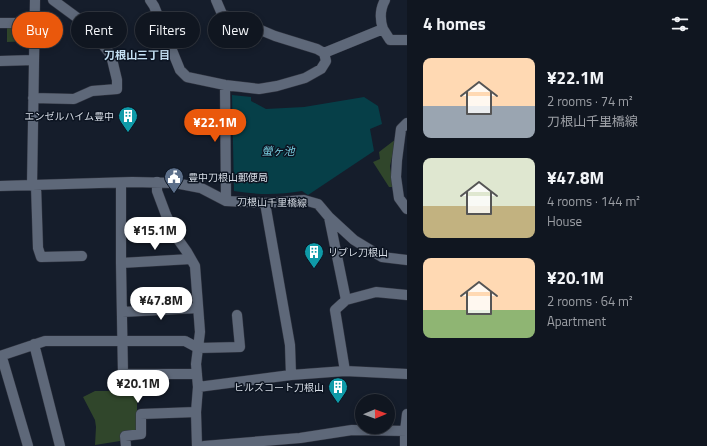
<!DOCTYPE html>
<html lang="en">
<head>
<meta charset="utf-8">
<style>
	body { margin:0; font-family:"Titillium Web","Noto Sans JP",sans-serif; background:#191f29; color:#f1f3f6; height:100vh; display:flex; flex-direction:column; font-size:15px; white-space:nowrap }
	* { box-sizing:border-box; margin:0 }
	p { font-size:13px; color:#9c9fa5 }
	.icon { flex:none; width:22px; height:22px; fill:none; stroke:currentColor; stroke-width:2; stroke-linecap:round; stroke-linejoin:round }
	.map { position:relative; flex:1; overflow:hidden }
	.details { display:flex; flex-direction:column; background:#101620; width:300px }
	.details>* { flex:none }
	.banner { position:absolute; left:12px; top:12px; width:335px; height:36px; display:flex; gap:8px }
	.needle { width:26px; rotate:89deg }
	.controls { position:absolute; left:355px; top:394px; display:grid; gap:8px }
	.controls a { display:grid; place-items:center; width:40px; height:40px; border-radius:50%; background:#101620; box-shadow:0 2px 6px #0003,0 0 0 1px #30353e; font-size:20px }
	.price { position:absolute; translate:-50% -34px; padding:0 9px; border-radius:14px; background:#fff; color:#222; font-size:13px; line-height:26px; filter:drop-shadow(0 1px 2px #0008) }
	.price::after { content:''; position:absolute; left:50%; top:24px; width:12px; height:9px; margin-left:-6px; background:inherit; clip-path:polygon(0 0,100% 0,50% 100%) }
	.price.current { background:#ea580c; color:#fff }
	ul { padding:0; list-style:none }
	li { display:flex; align-items:center; gap:12px; height:100px; padding:0 16px }
	li span { display:grid; place-items:center; flex:none; width:112px; height:80px; border-radius:8px; color:#555 }
	li>.icon { margin-inline-start:auto }
	span .icon { width:48px; height:48px; fill:#fffc; stroke-width:1 }
	li b { font-size:17px }
	h2 { display:flex; justify-content:space-between; align-items:center; height:48px; padding:0 16px; font-size:17px }
	.tag { padding:0 14px; border-radius:18px; background:#101620; box-shadow:0 2px 6px #0003,0 0 0 1px #30353e; font-size:14px; line-height:36px }
	.tag.current { background:#ea580c; color:#fff }
	main { display:flex; flex:1; min-height:0 }
	.map>svg:first-child { display:block }
</style>
</head>
<body>
<main>
<div class="map">
<svg width="407" height="446" viewBox="0 0 407 446">
	<rect width="100%" height="100%" fill="#151d2b"/>
	<!-- green -->
	<path fill="#30462b" d="M 7,26 L 19,26 L 29,33 L 29,41 L 7,42 Z
		M 396,139 L 390,166 L 393,187 L 389,187 L 373,162 L 380,159 L 379,152 Z
		M 95,391 L 137,391 L 137,429 L 120,441 L 95,445 L 96,427 L 95,420 L 83,397 Z"/>
	<!-- water -->
	<path fill="#063f48" d="M 232,95 L 251,97 L 251,101 L 266,109 L 304,107 L 364,97 L 378,106 L 382,124 L 370,129 L 374,151 L 308,195 L 302,191 C 279,195 257,195 234,191 Z"/>
	<g fill="none" stroke-linecap="round" stroke-linejoin="round">
		<defs>
			<path id="minor" d="M 150,0 L 154,6 L 180,70 L 187,77 L 225,85 L 259,89 L 277,86 L 305,78 L 321,69 L 326,61 L 324,53 L 317,49 L 275,36 L 222,14 L 216,0
				M 0,23 L 35,23
				M 383,29 C 380,20 380,9 385,0
				M 324,53 L 383,29 L 390,40 L 407,40
				M 0,61 L 34,60
				M 225,85 L 226,201
				M 33,98 L 74,99 L 92,91 L 117,89 L 117,80 L 111,55 L 87,25 L 53,0
				M 407,123 L 401,129 L 397,160 L 396,177 L 399,198 L 407,209
				M 157,182 L 157,191 L 166,215 L 177,238 L 187,252 L 195,266 L 200,332 L 196,364 L 198,387 L 196,412 L 197,446
				M 121,183 L 121,263 L 123,374 L 197,374
				M 36,185 L 38,248 L 41,257 L 82,256
				M 0,186 L 132,182 L 175,183 L 201,188 L 226,201 L 265,203 L 304,200 L 318,204 L 329,217 L 354,240 L 382,257 L 407,260
				M 32,186 L 35,0
				M 265,203 L 290,345 L 291,375 L 345,371 L 335,310 L 346,300
				M 329,217 L 346,300 L 376,292 L 407,295
				M 121,263 L 191,259
				M 122,312 L 198,308
				M 34,344 L 60,446
				M 0,356 L 45,341 L 185,341 L 198,348 L 240,347 L 237,315
				M 0,358 L 3,361 L 28,446
				M 345,371 L 407,374
				M 198,387 L 291,375
				M 126,446 L 125,436 L 141,434 L 141,414 L 196,412
				M 204,446 L 300,438 L 352,430 L 407,431
				M 405,446 L 405,431 L 407,414"/>
		</defs>
		<!-- minor casing -->
		<use href="#minor" stroke="#323642" stroke-width="11"/>
		<!-- minor -->
		<use href="#minor" stroke="#5e6879" stroke-width="10"/>
	</g>
	<!-- icons -->
	<defs>
		<symbol id="building-pin" viewBox="-11 -11 22 30"><path d="M0 17L-7.5 6A9.5 9.5 0 1 1 7.5 6Z" fill="#0f9aa8" stroke="#0c1421"/><path d="M-4-6H4V6H1V3H-1V6H-4ZM-2.5-4.3h1.7v1.8h-1.7ZM.8-4.3h1.7v1.8H.8ZM-2.5-1h1.7V.8h-1.7ZM.8-1h1.7V.8H.8Z" fill="#fff"/></symbol>
		<symbol id="civic-pin" viewBox="-11 -11 22 30"><path d="M0 17L-7.5 6A9.5 9.5 0 1 1 7.5 6Z" fill="#5c6f8a" stroke="#0c1421"/><path d="M-.6-6.5H3V-4.5H.6V-3L4-1V1h2V6H-6V1h2V-1L-.6-3ZM-1.2 2.5V6h2.4V2.5Z" fill="#fff"/></symbol>
	</defs>
	<g fill-rule="evenodd">
		<use href="#building-pin" x="117" y="105" width="22" height="30"/>
		<use href="#civic-pin" x="163" y="166" width="22" height="30"/>
		<use href="#building-pin" x="303" y="241" width="22" height="30"/>
		<use href="#building-pin" x="327" y="376" width="22" height="30"/>
	</g>
	<g text-anchor="middle" stroke-width="3" stroke-linejoin="round" paint-order="stroke">
		<!-- poi labels -->
		<g font-size="10" fill="#d8dee7" stroke="#0c1421" text-anchor="end">
			<text x="114" y="120">エンゼルハイム豊中</text>
			<text x="188" y="181" text-anchor="start">豊中刀根山郵便局</text>
			<text x="328" y="256" text-anchor="start">リブレ刀根山</text>
			<text x="324" y="391">ヒルズコート刀根山</text>
		</g>
		<!-- street labels -->
		<g font-size="10" fill="#d8dee7" stroke="#0c1421">
			<text transform="translate(272 202) rotate(1)" y="4">刀根山千里橋線</text>
		</g>
		<!-- neighbourhood labels -->
		<g font-size="11" font-weight="bold" fill="#c5e1f4" stroke="#0c1421">
			<text x="137" y="59">刀根山三丁目</text>
		</g>
		<!-- water labels -->
		<g font-size="11" font-style="italic" fill="#79cee0" stroke="#0c1421">
			<text x="278" y="155">螢ヶ池</text>
		</g>
	</g>
</svg>
<div class="controls">
<a><svg class="needle" viewBox="-14 -14 28 28"><path d="M0-13l5 13h-10z" fill="#e53935"/><path d="M0 13l5-13h-10z" fill="#9c9fa5"/></svg></a>
</div>
<b class="price current" style="left:215px;top:143px">¥22.1M</b>
<b class="price" style="left:155px;top:251px">¥15.1M</b>
<b class="price" style="left:161px;top:321px">¥47.8M</b>
<b class="price" style="left:138px;top:404px">¥20.1M</b>
<div class="banner">
<a class="tag current">Buy</a>
<a class="tag">Rent</a>
<a class="tag">Filters</a>
<a class="tag">New</a>
</div>
</div>
<section class="details">
<h2>4 homes<svg class="icon" aria-label="filters" viewBox="0 0 24 24"><path d="M4 7h16M4 17h16"/><circle cx="9" cy="7" r="2"/><circle cx="15" cy="17" r="2"/></svg></h2>
<ul>
<li><span style="background:linear-gradient(#ffd9b3 60%,#9aa5b1 0)"><svg class="icon" aria-label="home" viewBox="0 0 24 24"><path d="M3 11l9-7 9 7M6 9v11h12V9"/></svg></span><div><b>¥22.1M</b><p>2 rooms · 74 m²</p><p>刀根山千里橋線</p></div></li>
<li><span style="background:linear-gradient(#dfe7d0 60%,#c2b280 0)"><svg class="icon" aria-label="home" viewBox="0 0 24 24"><path d="M3 11l9-7 9 7M6 9v11h12V9"/></svg></span><div><b>¥47.8M</b><p>4 rooms · 144 m²</p><p>House</p></div></li>
<li><span style="background:linear-gradient(#ffd9b3 65%,#8fb573 0)"><svg class="icon" aria-label="home" viewBox="0 0 24 24"><path d="M3 11l9-7 9 7M6 9v11h12V9"/></svg></span><div><b>¥20.1M</b><p>2 rooms · 64 m²</p><p>Apartment</p></div></li>
</ul>
</section>
</main>
</body>
</html>
